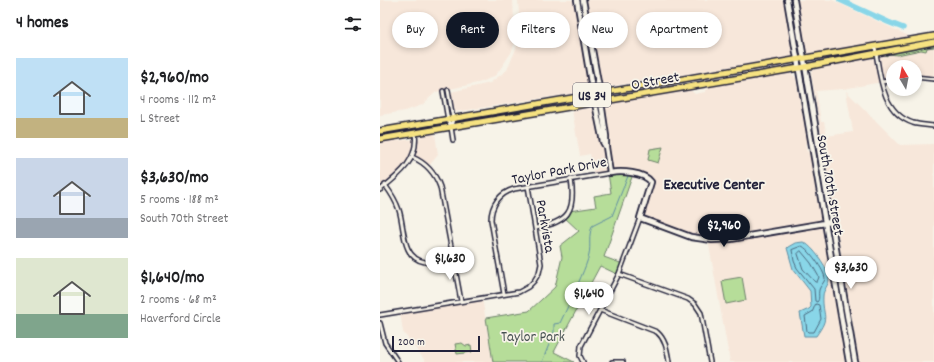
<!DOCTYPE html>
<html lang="en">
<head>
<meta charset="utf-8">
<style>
	body { margin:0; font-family:Dekko,sans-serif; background:#f6f6f6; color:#202124; height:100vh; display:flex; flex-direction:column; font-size:15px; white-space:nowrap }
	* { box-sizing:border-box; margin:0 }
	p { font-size:13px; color:#757577 }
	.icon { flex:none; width:22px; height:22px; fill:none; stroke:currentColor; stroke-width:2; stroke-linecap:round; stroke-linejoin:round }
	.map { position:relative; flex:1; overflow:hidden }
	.details { display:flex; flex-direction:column; background:#fff; width:380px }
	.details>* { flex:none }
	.banner { position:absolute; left:12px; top:12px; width:380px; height:36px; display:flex; gap:8px }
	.needle { width:26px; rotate:350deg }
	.buttons { position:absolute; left:506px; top:60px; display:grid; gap:8px }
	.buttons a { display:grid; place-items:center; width:36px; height:36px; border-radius:50%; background:#fff; box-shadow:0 2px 6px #0003; font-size:20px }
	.scale { position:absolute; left:12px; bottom:10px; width:88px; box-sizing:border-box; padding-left:4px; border:2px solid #22223b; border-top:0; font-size:11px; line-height:14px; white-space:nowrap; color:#22223b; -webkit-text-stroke:3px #f7f3e8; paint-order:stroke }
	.price { position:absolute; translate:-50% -34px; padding:0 9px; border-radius:14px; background:#fff; color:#222; font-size:13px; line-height:26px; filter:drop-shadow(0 1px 2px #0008) }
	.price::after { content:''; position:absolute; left:50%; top:24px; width:12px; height:9px; margin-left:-6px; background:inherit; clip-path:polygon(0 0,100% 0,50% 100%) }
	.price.on { background:#111827; color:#fff }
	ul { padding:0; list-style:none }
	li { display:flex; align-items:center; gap:12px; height:100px; padding:0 16px }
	li span { display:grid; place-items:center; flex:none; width:112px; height:80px; border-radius:0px; color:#555 }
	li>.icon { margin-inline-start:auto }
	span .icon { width:48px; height:48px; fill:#fffc; stroke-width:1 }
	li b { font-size:17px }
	h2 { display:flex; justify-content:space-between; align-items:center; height:48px; padding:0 16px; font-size:17px }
	.chip { padding:0 14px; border-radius:18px; background:#fff; box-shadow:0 2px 6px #0003; font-size:14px; line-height:36px }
	.chip.on { background:#111827; color:#fff }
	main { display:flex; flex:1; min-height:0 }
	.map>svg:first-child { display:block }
</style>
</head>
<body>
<main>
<section class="details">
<h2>4 homes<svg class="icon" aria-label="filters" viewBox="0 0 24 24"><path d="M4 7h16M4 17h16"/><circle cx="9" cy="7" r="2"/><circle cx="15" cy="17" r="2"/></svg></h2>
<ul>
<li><span style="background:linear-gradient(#bfe0f5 75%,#c2b280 0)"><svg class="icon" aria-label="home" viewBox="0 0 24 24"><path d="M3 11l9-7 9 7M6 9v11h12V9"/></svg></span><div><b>$2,960/mo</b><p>4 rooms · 112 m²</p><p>L Street</p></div></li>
<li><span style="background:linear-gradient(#c9d6e8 75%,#9aa5b1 0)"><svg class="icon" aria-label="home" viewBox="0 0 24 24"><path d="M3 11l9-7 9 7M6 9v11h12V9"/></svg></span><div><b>$3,630/mo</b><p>5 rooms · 188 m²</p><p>South 70th Street</p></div></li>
<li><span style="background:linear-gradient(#dfe7d0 70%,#7fa58c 0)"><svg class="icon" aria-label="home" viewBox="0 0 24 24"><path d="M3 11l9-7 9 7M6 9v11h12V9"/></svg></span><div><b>$1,640/mo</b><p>2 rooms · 68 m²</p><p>Haverford Circle</p></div></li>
</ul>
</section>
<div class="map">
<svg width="554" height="362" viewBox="0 0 554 362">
	<rect width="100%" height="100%" fill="#f7f3e8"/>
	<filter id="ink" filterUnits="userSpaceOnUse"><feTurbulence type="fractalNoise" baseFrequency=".025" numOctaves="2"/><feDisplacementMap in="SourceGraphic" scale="8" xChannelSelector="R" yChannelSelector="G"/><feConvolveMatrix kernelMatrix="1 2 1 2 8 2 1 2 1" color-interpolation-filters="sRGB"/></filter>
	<g filter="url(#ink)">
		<!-- built -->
		<path fill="#f7e7da" d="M 0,0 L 133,0 L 135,42 L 131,53 L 116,75 L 102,82 L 56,92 L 42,105 L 25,111 L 0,115 Z
			M 138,0 L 194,0 L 209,87 L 203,92 L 75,112 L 71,92 L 110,83 L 127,70 L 136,49 L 140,31 Z
			M 206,0 L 452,0 L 531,37 L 222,88 Z
			M 554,46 L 554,74 L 552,79 L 535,77 L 535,67 L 513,67 L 513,80 L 463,89 L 436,91 L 441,122 L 444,122 L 447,136 L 473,132 L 466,91 L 520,145 L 554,144 L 554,362 L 479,362 L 431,73 L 432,70 L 439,68 Z
			M 410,73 L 416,78 L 428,143 L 425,144 L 427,152 L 429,151 L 465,362 L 350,362 L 328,240 L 320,239 L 260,218 L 270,180 L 247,172 L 214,176 L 210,154 L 200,156 L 192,110 L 208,108 L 218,112 L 226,146 L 222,110 L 229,104 L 310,90 L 315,94 L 325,92 L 329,87 Z
			M 55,133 L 58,155 L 48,167 L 32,157 L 27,165 L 0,190 L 0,142 L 39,139 L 42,136 Z
			M 102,298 L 113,362 L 46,362 L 23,332 L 20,312 Z"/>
		<!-- green -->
		<path fill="#b6dd99" stroke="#6c806a" d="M 554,45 L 554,47 L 547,48 L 546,51 L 541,50 L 517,55 L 509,54 L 506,56 L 506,54 Z
			M 165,105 L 150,111 L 113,117 L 129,112 Z
			M 283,147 L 278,163 L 268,160 L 270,149 Z
			M 228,173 L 253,174 L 224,257 L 243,264 L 239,275 L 220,266 L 174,352 L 194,362 L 113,362 L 106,318 L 149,311 L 175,287 L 182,257 L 180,246 L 199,231 L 184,217 L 189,211 L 216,207 L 214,196 L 231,193 Z
			M 362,277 L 366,300 L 346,304 L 342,282 L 344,280 Z
			M 82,343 L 86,346 L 91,345 L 92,352 L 77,354 L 75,344 Z"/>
		<!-- water -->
		<path fill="#89d6e8" stroke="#608ea3" d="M 423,242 C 432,245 449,269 449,279 C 449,285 443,290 443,296 C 442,318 451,315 436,336 L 424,336 L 420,313 L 429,309 L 431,307 L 430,291 L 413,269 L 407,248 L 408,247 L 415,243 Z"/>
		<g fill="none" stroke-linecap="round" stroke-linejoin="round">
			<!-- shore -->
			<path stroke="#4b6a80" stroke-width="1" d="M 422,246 C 428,248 445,271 445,279 C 444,283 440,286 439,290 C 438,295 440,299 437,302 L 435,301 L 434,289 L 417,268 L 414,261 L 412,250 Z
				M 421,251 L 431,263 L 439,277 L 437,282 L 435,282 L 423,269 L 418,254 Z
				M 436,304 L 439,305 L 441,319 L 434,332 L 428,332 L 427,331 L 425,316 L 432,312 Z"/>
			<!-- stream -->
			<path stroke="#608ea3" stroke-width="1" d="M 162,362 L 174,332 L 174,324 L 180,323 L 189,304 L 187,299 L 192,297 C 197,286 206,267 209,255 C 211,244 208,238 212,226 L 232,216 L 248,176"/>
			<!-- river -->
			<path stroke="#89d6e8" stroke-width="5.5" d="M 460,0 L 508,22 L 523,28"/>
			<defs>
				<path id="street" d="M 495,47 C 500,74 501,112 533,123 C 540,125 547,125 554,126
					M 535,77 L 554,79
					M 502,82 L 513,80
					M 68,90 L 73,119 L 71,127
					M 63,91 L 68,120 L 71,127 L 73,140
					M 32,157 C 46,163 55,173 60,187 L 81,301
					M 5,185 C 11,193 16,201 19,210 C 25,228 21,258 45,262 C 55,264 65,261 74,259
					M 0,190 C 19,175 39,160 35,133
					M 156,228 C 188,222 196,212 191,179
					M 239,274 L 308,299 L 315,304 L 321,313 L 330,362
					M 124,294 L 111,220 C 111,205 120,193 134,189 L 230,173
					M 220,310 L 277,332 C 286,340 287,350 289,362
					M 0,315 L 139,292 L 148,287 L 154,281 L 159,273 L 161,264 L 148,186
					M 0,323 L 5,343 L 18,362
					M 203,362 L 200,356 L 201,346 L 239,274 L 260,218
					M 232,362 L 243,362"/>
				<path id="secondary" d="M 197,0 L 212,89 L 223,142 L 226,147
					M 203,0 L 219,88 L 226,136 L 226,147 L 230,173 C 241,171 264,172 271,182 L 260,218 L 311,237 L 332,240 L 351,239 L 451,222
					M 407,0 L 469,362
					M 414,0 L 475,362"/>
				<path id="primary" d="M 0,131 L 554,36
					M 0,139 L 425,67 L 554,42"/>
			</defs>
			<!-- street casing -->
			<use href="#street" stroke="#22223b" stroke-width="6"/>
			<!-- secondary casing -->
			<use href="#secondary" stroke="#22223b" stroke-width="8"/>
			<!-- primary casing -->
			<use href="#primary" stroke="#22223b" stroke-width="8"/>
			<!-- street -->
			<use href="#street" stroke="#f7f3e8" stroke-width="3"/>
			<!-- secondary -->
			<use href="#secondary" stroke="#f7f3e8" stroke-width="4.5"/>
			<!-- primary -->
			<use href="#primary" stroke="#f6e281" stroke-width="5"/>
		</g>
	</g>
	<g text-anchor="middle" stroke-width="3.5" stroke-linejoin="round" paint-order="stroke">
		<!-- shield labels -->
		<rect fill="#f7f3e8" stroke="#62616f" stroke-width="1" x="193" y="83" width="38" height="24" rx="3"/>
		<g font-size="14" font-weight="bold" fill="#22223b">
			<text x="212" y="100">US 34</text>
		</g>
		<!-- street labels -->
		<g font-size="15" fill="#22223b" stroke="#f7f3e8">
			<text transform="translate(275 80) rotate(-10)" y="5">O Street</text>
			<text transform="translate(179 170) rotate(-11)" y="5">Taylor Park Drive</text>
			<text transform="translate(451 185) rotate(80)" y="5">South 70th Street</text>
			<text transform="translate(166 226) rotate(80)" y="5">Parkvista</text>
		</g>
		<!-- park labels -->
		<g font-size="15" fill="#475152" stroke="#f7f3e8">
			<text x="153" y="341">Taylor Park</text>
		</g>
		<!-- neighbourhood labels -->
		<g font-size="16" font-weight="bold" fill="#22223b" stroke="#f7f3e8">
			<text x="334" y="189">Executive Center</text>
		</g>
	</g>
</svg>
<div class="buttons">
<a><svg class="needle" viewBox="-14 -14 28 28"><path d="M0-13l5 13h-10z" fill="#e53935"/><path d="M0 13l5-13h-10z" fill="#757577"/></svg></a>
</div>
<div class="scale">200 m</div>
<b class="price on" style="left:344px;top:248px">$2,960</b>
<b class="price" style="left:70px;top:281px">$1,630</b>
<b class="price" style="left:471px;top:290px">$3,630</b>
<b class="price" style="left:209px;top:316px">$1,640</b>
<div class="banner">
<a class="chip">Buy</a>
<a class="chip on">Rent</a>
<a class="chip">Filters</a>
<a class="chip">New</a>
<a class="chip">Apartment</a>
</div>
</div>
</main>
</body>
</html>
